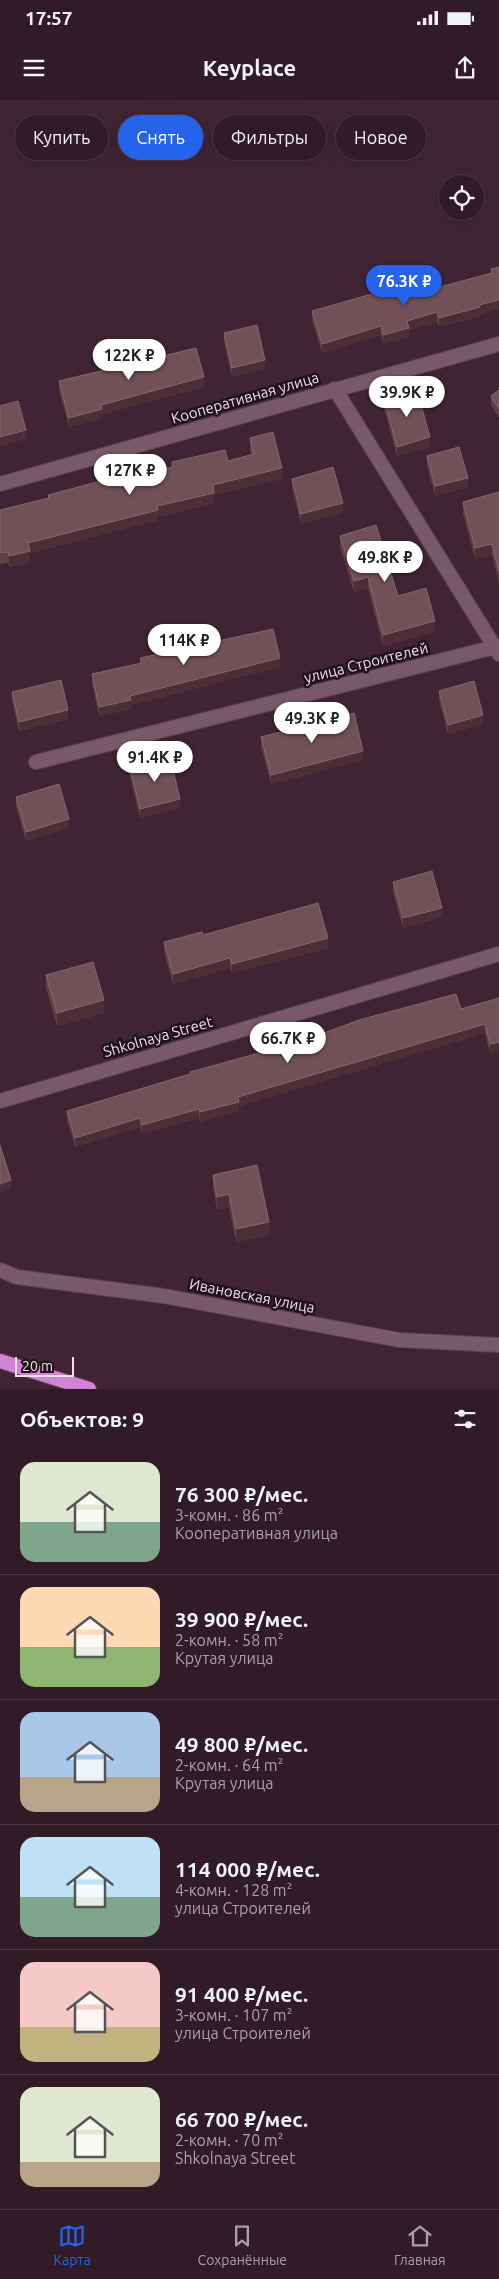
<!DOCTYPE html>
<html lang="ru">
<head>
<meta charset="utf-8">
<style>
	body { margin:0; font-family:Ubuntu,sans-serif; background:#3c2832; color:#f1f3f6; height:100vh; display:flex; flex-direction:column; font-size:19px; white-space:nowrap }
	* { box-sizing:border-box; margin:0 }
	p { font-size:16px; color:#a8a1a7 }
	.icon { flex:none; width:28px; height:28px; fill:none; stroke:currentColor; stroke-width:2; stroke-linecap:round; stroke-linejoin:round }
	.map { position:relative; height:1289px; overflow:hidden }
	.drawer { display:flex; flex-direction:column; background:#301b26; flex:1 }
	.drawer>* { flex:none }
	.guide { position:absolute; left:15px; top:15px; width:470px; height:45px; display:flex; gap:10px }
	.tools { position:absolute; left:439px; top:75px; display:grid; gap:10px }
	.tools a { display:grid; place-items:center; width:45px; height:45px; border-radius:50%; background:#301b26; box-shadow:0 5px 20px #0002,0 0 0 1px #4b3943; font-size:25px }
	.scale { position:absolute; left:15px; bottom:12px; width:59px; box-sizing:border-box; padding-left:5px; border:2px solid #f2dfe8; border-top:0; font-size:14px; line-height:18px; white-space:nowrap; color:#f2dfe8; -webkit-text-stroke:4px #1f1219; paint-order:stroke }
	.price { position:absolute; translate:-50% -42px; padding:0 11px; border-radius:18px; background:#fff; color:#222; font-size:16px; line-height:32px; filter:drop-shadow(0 1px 2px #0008) }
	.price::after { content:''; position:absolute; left:50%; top:30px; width:15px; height:11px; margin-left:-8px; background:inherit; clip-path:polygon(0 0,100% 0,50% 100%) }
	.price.active { background:#2563eb; color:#fff }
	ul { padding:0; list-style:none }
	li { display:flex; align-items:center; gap:15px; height:125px; padding:0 20px }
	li+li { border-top:1px solid #4b3943 }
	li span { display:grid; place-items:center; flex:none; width:140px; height:100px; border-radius:15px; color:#555 }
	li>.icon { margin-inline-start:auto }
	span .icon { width:60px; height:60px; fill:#fffc; stroke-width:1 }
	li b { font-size:21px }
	h2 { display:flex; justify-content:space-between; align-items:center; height:60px; padding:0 20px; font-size:21px }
	.tag { padding:0 18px; border-radius:22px; background:#301b26; box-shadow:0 5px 20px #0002,0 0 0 1px #4b3943; font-size:18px; line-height:45px }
	.tag.active { background:#2563eb; color:#fff }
	.status { display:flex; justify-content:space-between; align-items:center; height:35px; padding:0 25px; background:#301b26; direction:ltr }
	.status svg { height:14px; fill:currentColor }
	header { display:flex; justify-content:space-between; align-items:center; height:65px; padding:0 20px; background:#301b26; font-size:22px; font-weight:700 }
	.tabs { display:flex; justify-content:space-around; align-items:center; height:70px; border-top:1px solid #4b3943; background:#301b26; font-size:14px; color:#a8a1a7 }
	.tabs a { display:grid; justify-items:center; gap:2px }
	.tabs .active { color:#2563eb }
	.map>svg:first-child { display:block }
</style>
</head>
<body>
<div class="status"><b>17:57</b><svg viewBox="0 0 49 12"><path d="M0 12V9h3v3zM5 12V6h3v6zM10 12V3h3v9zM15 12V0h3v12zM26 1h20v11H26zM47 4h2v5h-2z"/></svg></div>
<header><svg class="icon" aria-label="menu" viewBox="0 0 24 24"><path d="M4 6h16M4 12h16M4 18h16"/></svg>Keyplace<svg class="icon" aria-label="share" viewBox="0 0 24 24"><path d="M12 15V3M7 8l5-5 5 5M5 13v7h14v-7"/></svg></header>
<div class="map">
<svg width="499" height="1289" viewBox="0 0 499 1289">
	<rect width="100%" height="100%" fill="#402433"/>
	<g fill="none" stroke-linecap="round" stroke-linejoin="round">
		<defs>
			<path id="minor" d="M 335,289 L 499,554
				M 0,384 L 499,244
				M 36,662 L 499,546
				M 0,1001 L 499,854
				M 0,1170 L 17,1177 L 164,1196 L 399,1240 L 499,1245"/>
			<path id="trunk" d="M 0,1261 L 89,1289"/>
		</defs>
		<!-- minor casing -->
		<use href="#minor" stroke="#5b4350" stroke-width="16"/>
		<!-- trunk casing -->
		<use href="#trunk" stroke="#5b4350" stroke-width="16"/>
		<!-- minor -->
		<use href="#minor" stroke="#795869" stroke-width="14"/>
		<!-- trunk -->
		<use href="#trunk" stroke="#d283d6" stroke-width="14"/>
	</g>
	<!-- wall -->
	<path fill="#614045" d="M 499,167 L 480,214 L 480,216 L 439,227 L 437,222 L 409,230 L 409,237 L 383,244 L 381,235 L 322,253 L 312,220 L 312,211 L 414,194 L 491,173 L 491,169 Z
		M 224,233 L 265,269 L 232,277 L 224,243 Z
		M 59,281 L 204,287 L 102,314 L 102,318 L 69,327 L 59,290 Z
		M 499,290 L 499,318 L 491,305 L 491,296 Z
		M 384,299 L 430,347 L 397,356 L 384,308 Z
		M 250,338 L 282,379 L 214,395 L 214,403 L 158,417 L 158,420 L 30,453 L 30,462 L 9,467 L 8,463 L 0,464 L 0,410 L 48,399 L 48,395 L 102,384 L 172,367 L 172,362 L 228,361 L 251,355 L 250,349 Z
		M 427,356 L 468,387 L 435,396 L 427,365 Z
		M 292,379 L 343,412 L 301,424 L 292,388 Z
		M 499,392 L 499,482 L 492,455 L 475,459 L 463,413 L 463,402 Z
		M 340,436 L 398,496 L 435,532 L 383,546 L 368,488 L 354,492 L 340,447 Z
		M 140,558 L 280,567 L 131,605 L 131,609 L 99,616 L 92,583 L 92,574 L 140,563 Z
		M 439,591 L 483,624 L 448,634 L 439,600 Z
		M 12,592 L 68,619 L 19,631 L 12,601 Z
		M 261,637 L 363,660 L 271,684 L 261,646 Z
		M 130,667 L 180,708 L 140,718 L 130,676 Z
		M 16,697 L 69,728 L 26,741 L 16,706 Z
		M 393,782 L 442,817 L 403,828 L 393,792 Z
		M 203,835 L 328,848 L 232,873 L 230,868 L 173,884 L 164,852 L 164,842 Z
		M 46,875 L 104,913 L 57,926 L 46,888 Z
		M 499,898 L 499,951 L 490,953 L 485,933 L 239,1006 L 239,1011 L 200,1022 L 199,1018 L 142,1034 L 140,1027 L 75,1047 L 67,1020 L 67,1011 L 190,974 L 190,972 L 461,909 Z
		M 213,1075 L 269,1135 L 236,1142 L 229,1107 L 217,1110 L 213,1088 Z"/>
	<!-- shaded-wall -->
	<path fill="#4d2e37" d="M 499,200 L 499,209 L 480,214 L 480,216 L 439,227 L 439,218 L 479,205 Z
		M 437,212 L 437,222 L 409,230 L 409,237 L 383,244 L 383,235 L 407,221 Z
		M 381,226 L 381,235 L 322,253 L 322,244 Z
		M 265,260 L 265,269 L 232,277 L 232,268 Z
		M 204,277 L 204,287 L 102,314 L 102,318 L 69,327 L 69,318 L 101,305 Z
		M 26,330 L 26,339 L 0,346 L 0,337 Z
		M 430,337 L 430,347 L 397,356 L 397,347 Z
		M 282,368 L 282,379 L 214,395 L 214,403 L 158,417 L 158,420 L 30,453 L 30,462 L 9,467 L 9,456 L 28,443 L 157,406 L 213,385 Z
		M 468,378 L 468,387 L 435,396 L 435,386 Z
		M 343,403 L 343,412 L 301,424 L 301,414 Z
		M 492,444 L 492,455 L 475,459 L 475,448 Z
		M 368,477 L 368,488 L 354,492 L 354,481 Z
		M 435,521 L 435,532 L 383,546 L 383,535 Z
		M 280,558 L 280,567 L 131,605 L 131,609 L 99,616 L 99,607 L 130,596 Z
		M 68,610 L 68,619 L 19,631 L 19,622 Z
		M 483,615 L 483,624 L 448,634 L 448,625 Z
		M 363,651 L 363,660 L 271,684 L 271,675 Z
		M 180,699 L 180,708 L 140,718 L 140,709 Z
		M 69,719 L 69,728 L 26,741 L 26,732 Z
		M 442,808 L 442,817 L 403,828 L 403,818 Z
		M 328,838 L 328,848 L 232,873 L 232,864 Z
		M 230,858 L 230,868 L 173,884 L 173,874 Z
		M 104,900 L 104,913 L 57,926 L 57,913 Z
		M 485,924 L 485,933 L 239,1006 L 239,1011 L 200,1022 L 200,1012 L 238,997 Z
		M 499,942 L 499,951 L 490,953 L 490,944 Z
		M 199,1009 L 199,1018 L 142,1034 L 142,1025 Z
		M 140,1018 L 140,1027 L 75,1047 L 75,1038 Z
		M 11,1080 L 11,1089 L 0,1093 L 0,1084 Z
		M 229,1094 L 229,1107 L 217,1110 L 217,1097 Z
		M 269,1122 L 269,1135 L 236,1142 L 236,1129 Z"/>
	<!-- building -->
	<path fill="#715157" stroke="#85676e" d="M 499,167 L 499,200 L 479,205 L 480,207 L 439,218 L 437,212 L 407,221 L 409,228 L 383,235 L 381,226 L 322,244 L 312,211 L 411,183 L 414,194 L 492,173 L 491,169 Z
		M 257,225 L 265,260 L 232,268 L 224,233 Z
		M 196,248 L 204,277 L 101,305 L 102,309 L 69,318 L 59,281 Z
		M 417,290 L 430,337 L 397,347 L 384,299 Z
		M 499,290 L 499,309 L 491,296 Z
		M 18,301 L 26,330 L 0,337 L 0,306 Z
		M 273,332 L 282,368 L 213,385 L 214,393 L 157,406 L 158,410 L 28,443 L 30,451 L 9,456 L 8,452 L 0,453 L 0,410 L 49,398 L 48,395 L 101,381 L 102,384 L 173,367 L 172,362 L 225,350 L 228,361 L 254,354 L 250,338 Z
		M 459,347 L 468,378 L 435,386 L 427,356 Z
		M 333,367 L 343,403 L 301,414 L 292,379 Z
		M 499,392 L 499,471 L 492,444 L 475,448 L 463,402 Z
		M 376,425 L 398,496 L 426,488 L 435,521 L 383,535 L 368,477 L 354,481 L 340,436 Z
		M 273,529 L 280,558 L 130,596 L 131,600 L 99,607 L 92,574 L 142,563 L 140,558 Z
		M 61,580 L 68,610 L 19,622 L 12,592 Z
		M 474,581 L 483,615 L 448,625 L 439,591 Z
		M 354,613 L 363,651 L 271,675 L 261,637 Z
		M 170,657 L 180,699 L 140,709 L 130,667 Z
		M 59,684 L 69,719 L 26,732 L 16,697 Z
		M 432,771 L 442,808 L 403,818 L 393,782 Z
		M 318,803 L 328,838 L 232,864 L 230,858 L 173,874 L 164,842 L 202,832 L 203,835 Z
		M 93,862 L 104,900 L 57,913 L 46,875 Z
		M 456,894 L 461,909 L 499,898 L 499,942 L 490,944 L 485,924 L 238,997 L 239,1002 L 200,1012 L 199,1009 L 142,1025 L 140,1018 L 75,1038 L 67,1011 L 190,974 L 190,972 L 303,941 L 359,920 Z
		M 0,1045 L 11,1080 L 0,1084 Z
		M 257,1065 L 269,1122 L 236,1129 L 229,1094 L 217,1097 L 213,1075 Z"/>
	<g text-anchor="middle" stroke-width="5" stroke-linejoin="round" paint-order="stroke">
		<!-- street labels -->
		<g font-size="15" fill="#f2dfe8" stroke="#1f1219">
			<text transform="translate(245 298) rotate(-16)" y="5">Кооперативная улица</text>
			<text transform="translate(366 563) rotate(-14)" y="5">улица Строителей</text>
			<text transform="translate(158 937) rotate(-16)" y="5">Shkolnaya Street</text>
			<text transform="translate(252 1196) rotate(11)" y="5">Ивановская улица</text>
		</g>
	</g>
</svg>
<div class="tools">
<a><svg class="icon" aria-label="locate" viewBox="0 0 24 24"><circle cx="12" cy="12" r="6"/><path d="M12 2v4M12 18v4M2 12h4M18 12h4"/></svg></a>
</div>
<div class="scale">20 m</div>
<b class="price active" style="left:404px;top:207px">76.3K ₽</b>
<b class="price" style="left:129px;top:281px">122K ₽</b>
<b class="price" style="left:407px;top:318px">39.9K ₽</b>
<b class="price" style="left:130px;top:396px">127K ₽</b>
<b class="price" style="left:385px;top:483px">49.8K ₽</b>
<b class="price" style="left:184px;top:566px">114K ₽</b>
<b class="price" style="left:312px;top:644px">49.3K ₽</b>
<b class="price" style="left:155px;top:683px">91.4K ₽</b>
<b class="price" style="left:288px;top:964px">66.7K ₽</b>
<div class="guide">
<a class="tag">Купить</a>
<a class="tag active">Снять</a>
<a class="tag">Фильтры</a>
<a class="tag">Новое</a>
</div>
</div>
<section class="drawer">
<h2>Объектов: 9<svg class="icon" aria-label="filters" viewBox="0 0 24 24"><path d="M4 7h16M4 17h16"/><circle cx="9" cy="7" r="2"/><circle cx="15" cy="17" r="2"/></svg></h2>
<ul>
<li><span style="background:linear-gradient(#dfe7d0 60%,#7fa58c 0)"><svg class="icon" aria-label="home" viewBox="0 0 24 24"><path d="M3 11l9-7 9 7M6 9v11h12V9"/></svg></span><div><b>76 300 ₽/мес.</b><p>3-комн. · 86 m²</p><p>Кооперативная улица</p></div></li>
<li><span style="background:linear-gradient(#ffd9b3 60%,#8fb573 0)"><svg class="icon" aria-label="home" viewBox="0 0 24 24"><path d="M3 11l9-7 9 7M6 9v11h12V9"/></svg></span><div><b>39 900 ₽/мес.</b><p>2-комн. · 58 m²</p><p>Крутая улица</p></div></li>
<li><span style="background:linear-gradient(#a9c7e8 65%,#b9a48a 0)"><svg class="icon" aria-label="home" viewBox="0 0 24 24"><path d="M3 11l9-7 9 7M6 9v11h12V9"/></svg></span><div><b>49 800 ₽/мес.</b><p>2-комн. · 64 m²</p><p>Крутая улица</p></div></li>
<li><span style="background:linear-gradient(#bfe0f5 60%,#7fa58c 0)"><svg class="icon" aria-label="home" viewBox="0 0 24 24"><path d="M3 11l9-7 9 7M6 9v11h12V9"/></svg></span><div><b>114 000 ₽/мес.</b><p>4-комн. · 128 m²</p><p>улица Строителей</p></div></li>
<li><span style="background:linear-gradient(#f6c9c9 65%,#c2b280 0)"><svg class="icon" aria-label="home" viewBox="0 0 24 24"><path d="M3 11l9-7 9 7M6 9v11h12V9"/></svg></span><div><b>91 400 ₽/мес.</b><p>3-комн. · 107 m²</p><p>улица Строителей</p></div></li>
<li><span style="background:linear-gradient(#dfe7d0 75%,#b9a48a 0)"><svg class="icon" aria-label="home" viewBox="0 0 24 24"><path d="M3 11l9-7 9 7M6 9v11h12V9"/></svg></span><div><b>66 700 ₽/мес.</b><p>2-комн. · 70 m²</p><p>Shkolnaya Street</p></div></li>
</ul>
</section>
<nav class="tabs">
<a class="active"><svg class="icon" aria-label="map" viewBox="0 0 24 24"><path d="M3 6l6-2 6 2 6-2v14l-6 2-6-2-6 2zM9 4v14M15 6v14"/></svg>Карта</a>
<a><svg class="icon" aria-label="saved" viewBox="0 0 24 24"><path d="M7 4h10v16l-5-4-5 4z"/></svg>Сохранённые</a>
<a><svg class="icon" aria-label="home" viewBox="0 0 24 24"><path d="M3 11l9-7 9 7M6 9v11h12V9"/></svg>Главная</a>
</nav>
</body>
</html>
